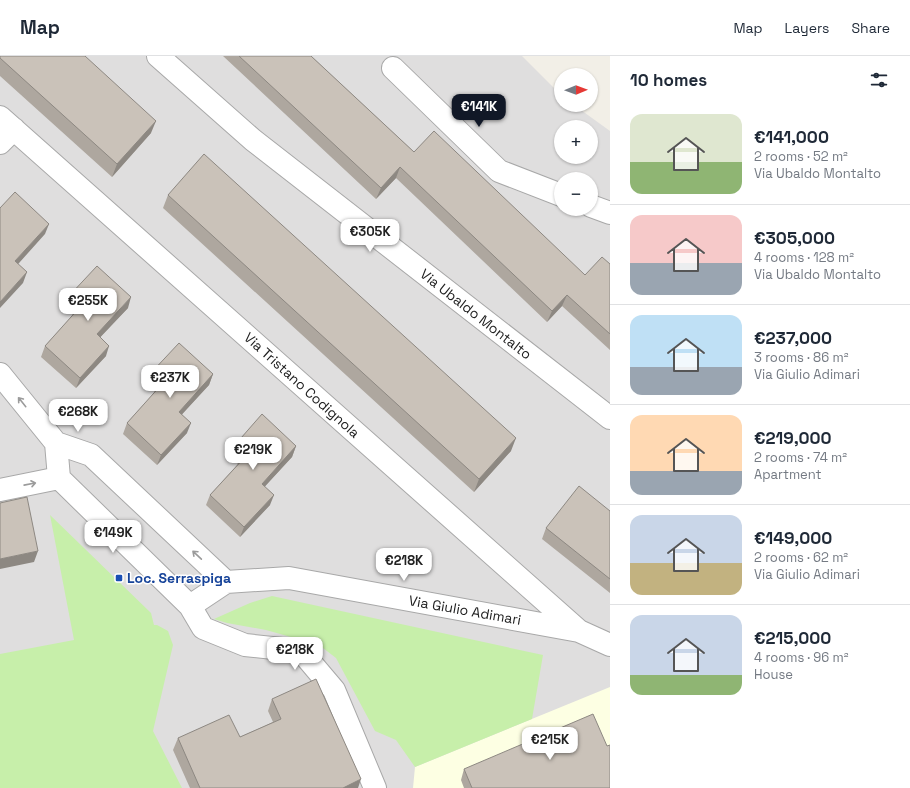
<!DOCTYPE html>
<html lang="en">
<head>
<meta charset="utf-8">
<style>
	body { margin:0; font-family:"Space Grotesk",sans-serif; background:#f6f6f7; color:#1f2937; height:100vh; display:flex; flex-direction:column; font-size:15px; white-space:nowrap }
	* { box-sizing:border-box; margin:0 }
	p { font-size:13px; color:#747a83 }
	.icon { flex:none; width:22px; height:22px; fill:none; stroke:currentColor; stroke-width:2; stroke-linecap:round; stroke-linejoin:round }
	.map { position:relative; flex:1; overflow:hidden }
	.side { display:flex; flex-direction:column; background:#fff; width:300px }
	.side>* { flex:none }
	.needle { width:26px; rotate:89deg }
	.buttons { position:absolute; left:554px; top:12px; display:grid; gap:8px }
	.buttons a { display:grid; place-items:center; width:44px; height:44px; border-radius:50%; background:#fff; box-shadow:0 1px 3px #0004; font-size:20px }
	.price { position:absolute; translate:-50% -34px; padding:0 9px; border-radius:8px; background:#fff; color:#222; font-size:13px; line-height:26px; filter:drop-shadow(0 1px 2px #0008) }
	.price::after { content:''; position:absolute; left:50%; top:24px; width:12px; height:9px; margin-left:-6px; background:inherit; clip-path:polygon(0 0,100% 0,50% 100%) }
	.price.current { background:#111827; color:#fff }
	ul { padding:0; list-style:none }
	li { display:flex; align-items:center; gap:12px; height:100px; padding:0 20px }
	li+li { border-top:1px solid #e0e1e3 }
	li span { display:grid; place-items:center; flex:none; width:112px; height:80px; border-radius:12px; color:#555 }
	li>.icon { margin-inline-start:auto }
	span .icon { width:48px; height:48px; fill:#fffc; stroke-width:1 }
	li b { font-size:17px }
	h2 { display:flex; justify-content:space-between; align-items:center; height:48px; padding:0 20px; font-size:17px }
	header { display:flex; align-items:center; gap:24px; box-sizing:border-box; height:56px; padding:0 20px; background:#fff; border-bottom:1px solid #e0e1e3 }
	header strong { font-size:19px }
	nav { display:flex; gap:22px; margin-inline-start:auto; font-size:14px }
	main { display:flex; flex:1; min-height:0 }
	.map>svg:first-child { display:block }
</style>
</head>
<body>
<header>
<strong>Map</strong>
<nav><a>Map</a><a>Layers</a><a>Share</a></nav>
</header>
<main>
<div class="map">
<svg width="610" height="732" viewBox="0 0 610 732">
	<rect width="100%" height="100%" fill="#f2efe7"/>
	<!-- residential -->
	<path fill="#dfdede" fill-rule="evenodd" d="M 0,0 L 522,0 L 561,39 L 561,49 L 574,49 L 610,75 L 610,732 L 0,732 ZM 561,71 L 591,71 L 591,101 L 561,101 ZM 561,123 L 591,123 L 591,153 L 561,153 Z"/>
	<!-- education -->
	<path fill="#fdffe3" d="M 610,631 L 610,732 L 413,732 L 415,711 Z"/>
	<!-- grass -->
	<path fill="#c7efaa" d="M 50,459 L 151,557 L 154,569 L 157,569 L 168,575 L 173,589 L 153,675 L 182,732 L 0,732 L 0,598 L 74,584 Z
		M 272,540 L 543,599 L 532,663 L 415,711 L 396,684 L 375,675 L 336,602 L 319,589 L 266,574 L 227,567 L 214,563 L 250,547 Z"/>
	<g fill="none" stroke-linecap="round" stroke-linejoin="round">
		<defs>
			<path id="minor" d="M 158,0 L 253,84 L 610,362
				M 393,12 L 499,115 L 561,139
				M 0,61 L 579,575 L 610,589
				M 0,87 L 14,73
				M 591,150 L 610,157
				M 0,318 L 56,387
				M 56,387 L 91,399 L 226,526 L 289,522 L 579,575
				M 56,387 L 59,422 L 190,550 L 203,572 L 245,589 L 301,595 L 334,634 L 375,732
				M 0,434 L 59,422
				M 190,550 L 226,526"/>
		</defs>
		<!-- minor casing -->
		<use href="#minor" stroke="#a8a8a8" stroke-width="24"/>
		<!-- minor -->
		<use href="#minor" stroke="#fff" stroke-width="22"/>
	</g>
	<!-- wall -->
	<path fill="#aea79f" d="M 0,0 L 151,77 L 112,121 L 0,20 Z
		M 223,0 L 311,0 L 414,96 L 585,219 L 610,208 L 610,294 L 562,250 L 547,266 L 396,122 L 376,143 Z
		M 168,139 L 511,395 L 474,436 L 163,152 Z
		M 69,240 L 128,252 L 100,281 L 106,300 L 76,332 L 41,301 L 45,290 L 73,259 L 65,251 Z
		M 150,318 L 213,318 L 209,329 L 182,358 L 187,377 L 157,409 L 123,378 L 127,367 L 155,336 L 146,328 Z
		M 234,390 L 296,390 L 292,401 L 265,430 L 270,449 L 240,481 L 206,449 L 210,439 L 238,408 L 230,400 Z
		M 610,455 L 610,537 L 542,483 L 546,472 Z
		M 272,643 L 358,732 L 190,732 L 173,694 L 178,682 L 240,681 L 273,666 L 268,655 Z
		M 464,713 L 610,732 L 464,732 L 461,724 Z"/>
	<!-- shaded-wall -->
	<path fill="#8d8882" d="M 156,65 L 151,77 L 112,121 L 117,108 Z
		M 400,111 L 396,122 L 376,143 L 381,132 Z
		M 49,168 L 45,178 L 11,216 L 15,205 Z
		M 27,216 L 23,227 L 0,252 L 0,246 Z
		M 567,239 L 562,250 L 547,266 L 552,255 Z
		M 131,241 L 128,252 L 93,289 L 97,278 Z
		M 109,290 L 106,300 L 76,332 L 80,322 Z
		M 213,318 L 209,329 L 175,366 L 179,356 Z
		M 191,367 L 187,377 L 157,409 L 161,399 Z
		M 516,382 L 511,395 L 474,436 L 479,423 Z
		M 296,390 L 292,401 L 258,438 L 262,428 Z
		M 274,439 L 270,449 L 240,481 L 244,471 Z
		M 38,495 L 34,506 L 0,513 L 0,503 Z
		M 361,723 L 358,732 L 342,732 Z"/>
	<!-- building -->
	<path fill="#cac2b9" stroke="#8d8882" d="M 0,0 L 85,0 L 156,65 L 117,108 L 0,2 Z
		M 239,0 L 311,0 L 414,96 L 434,75 L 585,219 L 602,201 L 610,208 L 610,278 L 567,239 L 552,255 L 400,111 L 381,132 Z
		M 204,98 L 516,382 L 479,423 L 168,139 Z
		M 15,136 L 49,168 L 15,205 L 27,216 L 0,246 L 0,152 Z
		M 97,210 L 131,241 L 97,278 L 109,290 L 80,322 L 45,290 L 80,251 L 69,240 Z
		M 179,287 L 213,318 L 179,356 L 191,367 L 161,399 L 127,367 L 162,328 L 150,318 Z
		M 262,358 L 296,390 L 262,428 L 274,439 L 244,471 L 210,439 L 245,401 L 234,390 Z
		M 579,430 L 610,455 L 610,523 L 546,472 Z
		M 27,441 L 38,495 L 0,503 L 0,447 Z
		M 316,623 L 361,723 L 343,732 L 200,732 L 178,682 L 229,659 L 240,681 L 281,663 L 272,643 Z
		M 593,658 L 607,690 L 610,689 L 610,732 L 472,732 L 464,713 Z"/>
	<!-- one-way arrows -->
	<defs><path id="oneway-shaft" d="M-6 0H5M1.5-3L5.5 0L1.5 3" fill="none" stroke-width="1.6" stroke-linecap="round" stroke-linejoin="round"/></defs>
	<g stroke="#9b9b9b">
		<use href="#oneway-shaft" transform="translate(22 346) rotate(-129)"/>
		<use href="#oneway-shaft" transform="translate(30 428) rotate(-11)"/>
		<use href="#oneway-shaft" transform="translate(197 499) rotate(-137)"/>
	</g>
	<!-- markers -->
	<rect fill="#1a4fb4" stroke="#fff" stroke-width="1.5" x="115" y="518" width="8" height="8" rx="2"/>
	<g text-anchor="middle" stroke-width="3" stroke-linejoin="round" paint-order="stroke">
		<!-- street labels -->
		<g font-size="14" fill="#212121" stroke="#fff">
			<text transform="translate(476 258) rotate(38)" y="5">Via Ubaldo Montalto</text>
			<text transform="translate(302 329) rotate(42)" y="5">Via Tristano Codignola</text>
			<text transform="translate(465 554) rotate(10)" y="5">Via Giulio Adimari</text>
		</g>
		<!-- transit labels -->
		<g font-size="14" font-weight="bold" fill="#164399" stroke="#fff" text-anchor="start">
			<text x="127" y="527">Loc. Serraspiga</text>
		</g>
	</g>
</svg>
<div class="buttons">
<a><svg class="needle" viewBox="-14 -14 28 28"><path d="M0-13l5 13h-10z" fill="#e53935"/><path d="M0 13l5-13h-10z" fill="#747a83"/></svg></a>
<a>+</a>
<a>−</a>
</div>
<b class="price current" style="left:479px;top:72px">€141K</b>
<b class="price" style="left:370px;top:197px">€305K</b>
<b class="price" style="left:88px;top:266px">€255K</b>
<b class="price" style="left:170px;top:343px">€237K</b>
<b class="price" style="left:78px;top:377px">€268K</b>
<b class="price" style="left:253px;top:415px">€219K</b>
<b class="price" style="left:113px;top:498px">€149K</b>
<b class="price" style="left:404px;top:526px">€218K</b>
<b class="price" style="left:295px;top:615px">€218K</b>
<b class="price" style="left:550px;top:705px">€215K</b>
</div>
<section class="side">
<h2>10 homes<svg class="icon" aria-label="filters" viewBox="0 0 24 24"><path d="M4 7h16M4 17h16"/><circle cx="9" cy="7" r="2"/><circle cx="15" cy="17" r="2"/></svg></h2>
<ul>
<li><span style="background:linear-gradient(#dfe7d0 60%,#8fb573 0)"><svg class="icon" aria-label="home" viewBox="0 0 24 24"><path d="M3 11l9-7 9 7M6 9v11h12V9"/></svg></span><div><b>€141,000</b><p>2 rooms · 52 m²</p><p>Via Ubaldo Montalto</p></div></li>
<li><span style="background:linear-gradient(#f6c9c9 60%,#9aa5b1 0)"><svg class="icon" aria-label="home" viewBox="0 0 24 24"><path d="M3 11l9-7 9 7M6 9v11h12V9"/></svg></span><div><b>€305,000</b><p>4 rooms · 128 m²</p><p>Via Ubaldo Montalto</p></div></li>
<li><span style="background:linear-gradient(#bfe0f5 65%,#9aa5b1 0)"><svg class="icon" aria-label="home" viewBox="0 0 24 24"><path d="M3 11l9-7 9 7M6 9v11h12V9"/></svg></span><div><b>€237,000</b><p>3 rooms · 86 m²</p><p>Via Giulio Adimari</p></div></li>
<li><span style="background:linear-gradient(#ffd9b3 70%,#9aa5b1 0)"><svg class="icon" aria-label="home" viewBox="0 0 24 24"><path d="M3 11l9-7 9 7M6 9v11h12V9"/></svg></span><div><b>€219,000</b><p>2 rooms · 74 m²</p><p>Apartment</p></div></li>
<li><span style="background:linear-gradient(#c9d6e8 60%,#c2b280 0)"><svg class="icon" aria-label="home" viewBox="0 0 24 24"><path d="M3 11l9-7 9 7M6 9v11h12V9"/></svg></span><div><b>€149,000</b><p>2 rooms · 62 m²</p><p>Via Giulio Adimari</p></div></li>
<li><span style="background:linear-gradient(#c9d6e8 75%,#8fb573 0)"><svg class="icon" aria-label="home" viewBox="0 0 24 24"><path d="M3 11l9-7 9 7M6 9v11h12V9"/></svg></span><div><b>€215,000</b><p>4 rooms · 96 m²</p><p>House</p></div></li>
</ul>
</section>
</main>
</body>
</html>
